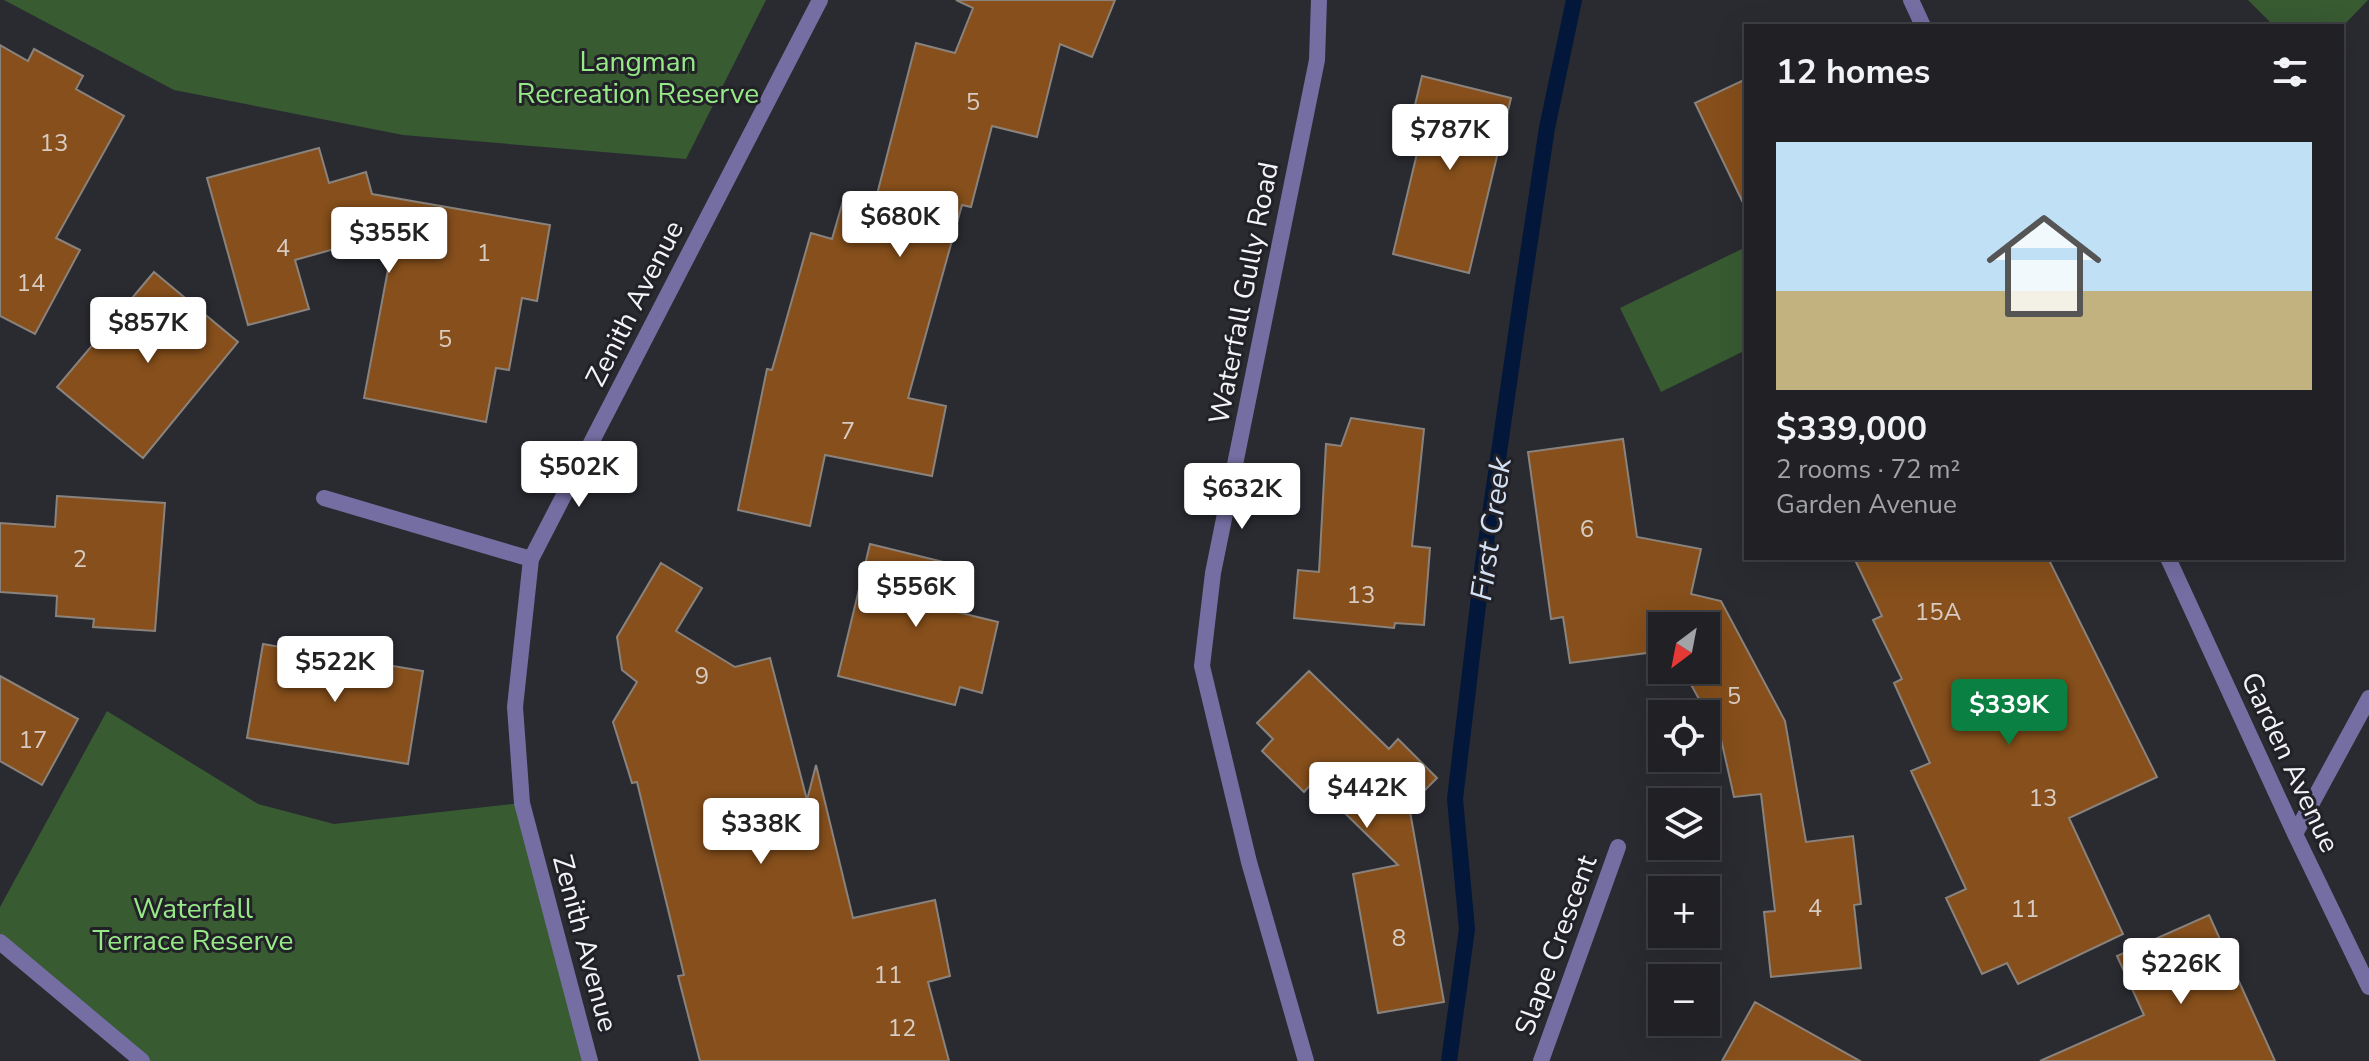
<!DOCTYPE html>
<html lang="en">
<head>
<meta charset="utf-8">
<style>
	body { margin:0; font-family:"Nunito Sans",sans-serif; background:#28282d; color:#f1f3f6; height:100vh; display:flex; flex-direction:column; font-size:30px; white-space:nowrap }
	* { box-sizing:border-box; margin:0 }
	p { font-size:26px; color:#a2a3a7 }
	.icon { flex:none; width:44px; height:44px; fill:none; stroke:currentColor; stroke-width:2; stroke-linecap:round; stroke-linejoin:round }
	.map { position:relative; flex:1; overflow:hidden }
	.drawer { position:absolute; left:1744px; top:24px; width:600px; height:536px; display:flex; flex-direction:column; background:#202025; border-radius:0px; box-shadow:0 8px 32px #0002,0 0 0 2px #3d3e42 }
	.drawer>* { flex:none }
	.needle { width:52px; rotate:212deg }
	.fabs { position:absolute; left:1648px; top:612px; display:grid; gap:16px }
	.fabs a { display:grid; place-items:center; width:72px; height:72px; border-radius:0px; background:#202025; box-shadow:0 8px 32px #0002,0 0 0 2px #3d3e42; font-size:40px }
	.price { position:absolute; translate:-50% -68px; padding:0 18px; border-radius:8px; background:#fff; color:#222; font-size:26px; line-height:52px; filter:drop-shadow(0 2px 4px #0008) }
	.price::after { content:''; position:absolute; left:50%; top:48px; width:24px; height:18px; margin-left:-12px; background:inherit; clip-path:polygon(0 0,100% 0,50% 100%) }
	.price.active { background:#0b8043; color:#fff }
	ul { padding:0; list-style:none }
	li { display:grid; align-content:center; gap:16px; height:424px; padding:0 32px }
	li span { display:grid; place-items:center; height:248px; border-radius:0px; color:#555 }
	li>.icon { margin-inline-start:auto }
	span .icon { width:144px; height:144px; fill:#fffc; stroke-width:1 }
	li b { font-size:34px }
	h2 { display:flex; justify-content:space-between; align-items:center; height:96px; padding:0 32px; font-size:34px }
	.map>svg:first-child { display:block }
</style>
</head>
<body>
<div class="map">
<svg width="2369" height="1061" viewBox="0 0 2369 1061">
	<rect width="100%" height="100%" fill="#2a2b31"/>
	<!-- green -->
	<path fill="#385b32" d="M 4,0 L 766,0 L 686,159 L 403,135 L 174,90 Z
		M 2248,0 L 2368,0 L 2342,27 L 2274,26 Z
		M 1746,247 L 1746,350 L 1661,392 L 1620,308 Z
		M 107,711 L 258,804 L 334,824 L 522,803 L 590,1061 L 142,1061 L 0,942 L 0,907 Z"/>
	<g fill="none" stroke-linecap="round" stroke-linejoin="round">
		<!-- stream -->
		<path stroke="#02173a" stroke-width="16" d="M 1449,1061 L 1467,929 L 1455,799 L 1483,563 L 1521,300 L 1547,128 L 1574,0"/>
	</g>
	<!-- building -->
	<path fill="#864f1b" stroke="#8a837d" stroke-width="2" d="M 956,0 L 1115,0 L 1092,57 L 1060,44 L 1037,137 L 992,126 L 971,207 L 962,205 L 908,398 L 946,406 L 932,476 L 825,455 L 810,526 L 738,510 L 767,369 L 772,370 L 811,233 L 832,239 L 843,201 L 873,210 L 916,43 L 955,53 L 973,8 Z
		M 0,45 L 28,61 L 34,49 L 83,76 L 76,89 L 124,116 L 56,238 L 80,250 L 35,334 L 0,316 Z
		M 1422,76 L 1511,98 L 1469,273 L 1393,254 L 1419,145 L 1406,142 Z
		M 1746,79 L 1746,209 L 1695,103 Z
		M 319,148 L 329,183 L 366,172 L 372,194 L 550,225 L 537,301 L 522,298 L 509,370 L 496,368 L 486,422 L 364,398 L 395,232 L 295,260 L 309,309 L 248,325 L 207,178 Z
		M 154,272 L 238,342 L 143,458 L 57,387 Z
		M 1351,418 L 1424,429 L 1412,546 L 1430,548 L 1424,625 L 1395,623 L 1394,628 L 1294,618 L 1298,570 L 1319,572 L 1326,444 L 1341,446 Z
		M 1623,439 L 1637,537 L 1701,549 L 1691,594 L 1721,601 L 1785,721 L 1806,842 L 1853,836 L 1861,904 L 1854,905 L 1861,968 L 1771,977 L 1764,912 L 1775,911 L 1761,794 L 1734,797 L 1721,739 L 1683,670 L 1706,670 L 1706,626 L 1662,626 L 1662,651 L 1570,663 L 1563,617 L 1551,619 L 1528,452 Z
		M 57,496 L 165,503 L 155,631 L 93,627 L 94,619 L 56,616 L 57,596 L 0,592 L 0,523 L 55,527 Z
		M 870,544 L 968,568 L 957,612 L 998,622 L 982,693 L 960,687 L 955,705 L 838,676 Z
		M 1854,558 L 2048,558 L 2157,777 L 2069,818 L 2123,934 L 2018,984 L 2007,963 L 1982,974 L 1946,898 L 1966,889 L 1911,771 L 1930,763 L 1894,683 L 1902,679 L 1873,620 L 1882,616 Z
		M 661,563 L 702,588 L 676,631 L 735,667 L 770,658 L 807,800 L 816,765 L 853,918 L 935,900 L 950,976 L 928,982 L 949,1061 L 700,1061 L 678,976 L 684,975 L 637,782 L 632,783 L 613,722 L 637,682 L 622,670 L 617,637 Z
		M 263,644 L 423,671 L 408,764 L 247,738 Z
		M 1309,671 L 1389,749 L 1398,739 L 1437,778 L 1409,806 L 1444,1002 L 1378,1013 L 1353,874 L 1398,865 L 1313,782 L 1304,792 L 1262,751 L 1273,739 L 1257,723 Z
		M 0,676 L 78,719 L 42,785 L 0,761 Z
		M 2209,915 L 2275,1061 L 2040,1061 L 2144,1015 L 2117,956 Z
		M 1755,1002 L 1860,1061 L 1722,1061 Z"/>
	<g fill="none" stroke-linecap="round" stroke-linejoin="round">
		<!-- minor -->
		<path stroke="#756ea3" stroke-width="16" d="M 1911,0 L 1923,26
			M 324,498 L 531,559
			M 2168,558 L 2295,834 L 2369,987
			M 2295,834 L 2369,698
			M 0,942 L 142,1061
			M 590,1061 L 522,803 L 515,707 L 531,559 L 820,0
			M 1541,1061 L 1618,847"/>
		<!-- tertiary -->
		<path stroke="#756ea3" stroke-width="16" d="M 1306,1061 L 1249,862 L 1202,666 L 1213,573 L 1317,60 L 1319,0"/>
	</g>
	<g text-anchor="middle" stroke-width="6" stroke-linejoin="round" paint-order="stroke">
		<!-- number labels -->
		<g font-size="24" fill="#d8cbc1">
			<text x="973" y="110">5</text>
			<text x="54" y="151">13</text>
			<text x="283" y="256">4</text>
			<text x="484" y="261">1</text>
			<text x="31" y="291">14</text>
			<text x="445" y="347">5</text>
			<text x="848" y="439">7</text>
			<text x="1587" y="537">6</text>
			<text x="80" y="567">2</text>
			<text x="1361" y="603">13</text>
			<text x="1938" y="620">15A</text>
			<text x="702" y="684">9</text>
			<text x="1734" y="704">5</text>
			<text x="33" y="748">17</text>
			<text x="2043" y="806">13</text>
			<text x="1815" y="916">4</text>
			<text x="2025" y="917">11</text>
			<text x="1399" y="946">8</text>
			<text x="888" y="983">11</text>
			<text x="902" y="1036">12</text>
		</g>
		<!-- park labels -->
		<g font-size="28" fill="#97e988" stroke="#212127">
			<text x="638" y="71">Langman<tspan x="638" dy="32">Recreation Reserve</tspan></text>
			<text x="193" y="918">Waterfall<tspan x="193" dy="32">Terrace Reserve</tspan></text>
		</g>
		<!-- street labels -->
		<g font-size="28" fill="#f3f4f8" stroke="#212127">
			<text transform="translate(1243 293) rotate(-79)" y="10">Waterfall Gully Road</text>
			<text transform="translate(634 303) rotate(-63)" y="10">Zenith Avenue</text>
			<text transform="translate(2291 762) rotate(65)" y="10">Garden Avenue</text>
			<text transform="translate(586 943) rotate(75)" y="10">Zenith Avenue</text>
			<text transform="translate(1555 945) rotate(-70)" y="10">Slape Crescent</text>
		</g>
		<!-- water labels -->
		<g font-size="30" font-style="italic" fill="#d4e1f5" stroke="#212127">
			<text transform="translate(1491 529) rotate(-82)" y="10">First Creek</text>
		</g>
	</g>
</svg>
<div class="fabs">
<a><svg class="needle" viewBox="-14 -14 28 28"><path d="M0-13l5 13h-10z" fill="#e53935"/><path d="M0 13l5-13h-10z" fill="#a2a3a7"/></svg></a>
<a><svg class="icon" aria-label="locate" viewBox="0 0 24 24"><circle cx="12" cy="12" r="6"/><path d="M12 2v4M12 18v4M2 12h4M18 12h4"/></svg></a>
<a><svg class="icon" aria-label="layers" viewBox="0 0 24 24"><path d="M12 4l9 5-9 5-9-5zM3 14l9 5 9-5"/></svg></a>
<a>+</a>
<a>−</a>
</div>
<b class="price" style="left:1450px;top:172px">$787K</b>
<b class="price" style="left:900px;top:259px">$680K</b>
<b class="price" style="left:389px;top:275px">$355K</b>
<b class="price" style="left:148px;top:365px">$857K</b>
<b class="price" style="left:579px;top:509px">$502K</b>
<b class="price" style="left:1242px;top:531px">$632K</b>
<b class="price" style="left:916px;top:629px">$556K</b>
<b class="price" style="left:335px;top:704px">$522K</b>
<b class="price active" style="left:2009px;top:747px">$339K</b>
<b class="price" style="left:1367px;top:830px">$442K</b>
<b class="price" style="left:761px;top:866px">$338K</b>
<b class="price" style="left:2181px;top:1006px">$226K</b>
<section class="drawer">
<h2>12 homes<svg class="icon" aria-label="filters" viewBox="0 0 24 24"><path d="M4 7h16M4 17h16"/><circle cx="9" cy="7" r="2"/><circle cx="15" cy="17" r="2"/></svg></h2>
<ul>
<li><span style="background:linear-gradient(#bfe0f5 60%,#c2b280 0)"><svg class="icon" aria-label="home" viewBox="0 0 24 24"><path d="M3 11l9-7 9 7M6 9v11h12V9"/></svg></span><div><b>$339,000</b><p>2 rooms · 72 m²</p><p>Garden Avenue</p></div></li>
</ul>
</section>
</div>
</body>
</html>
